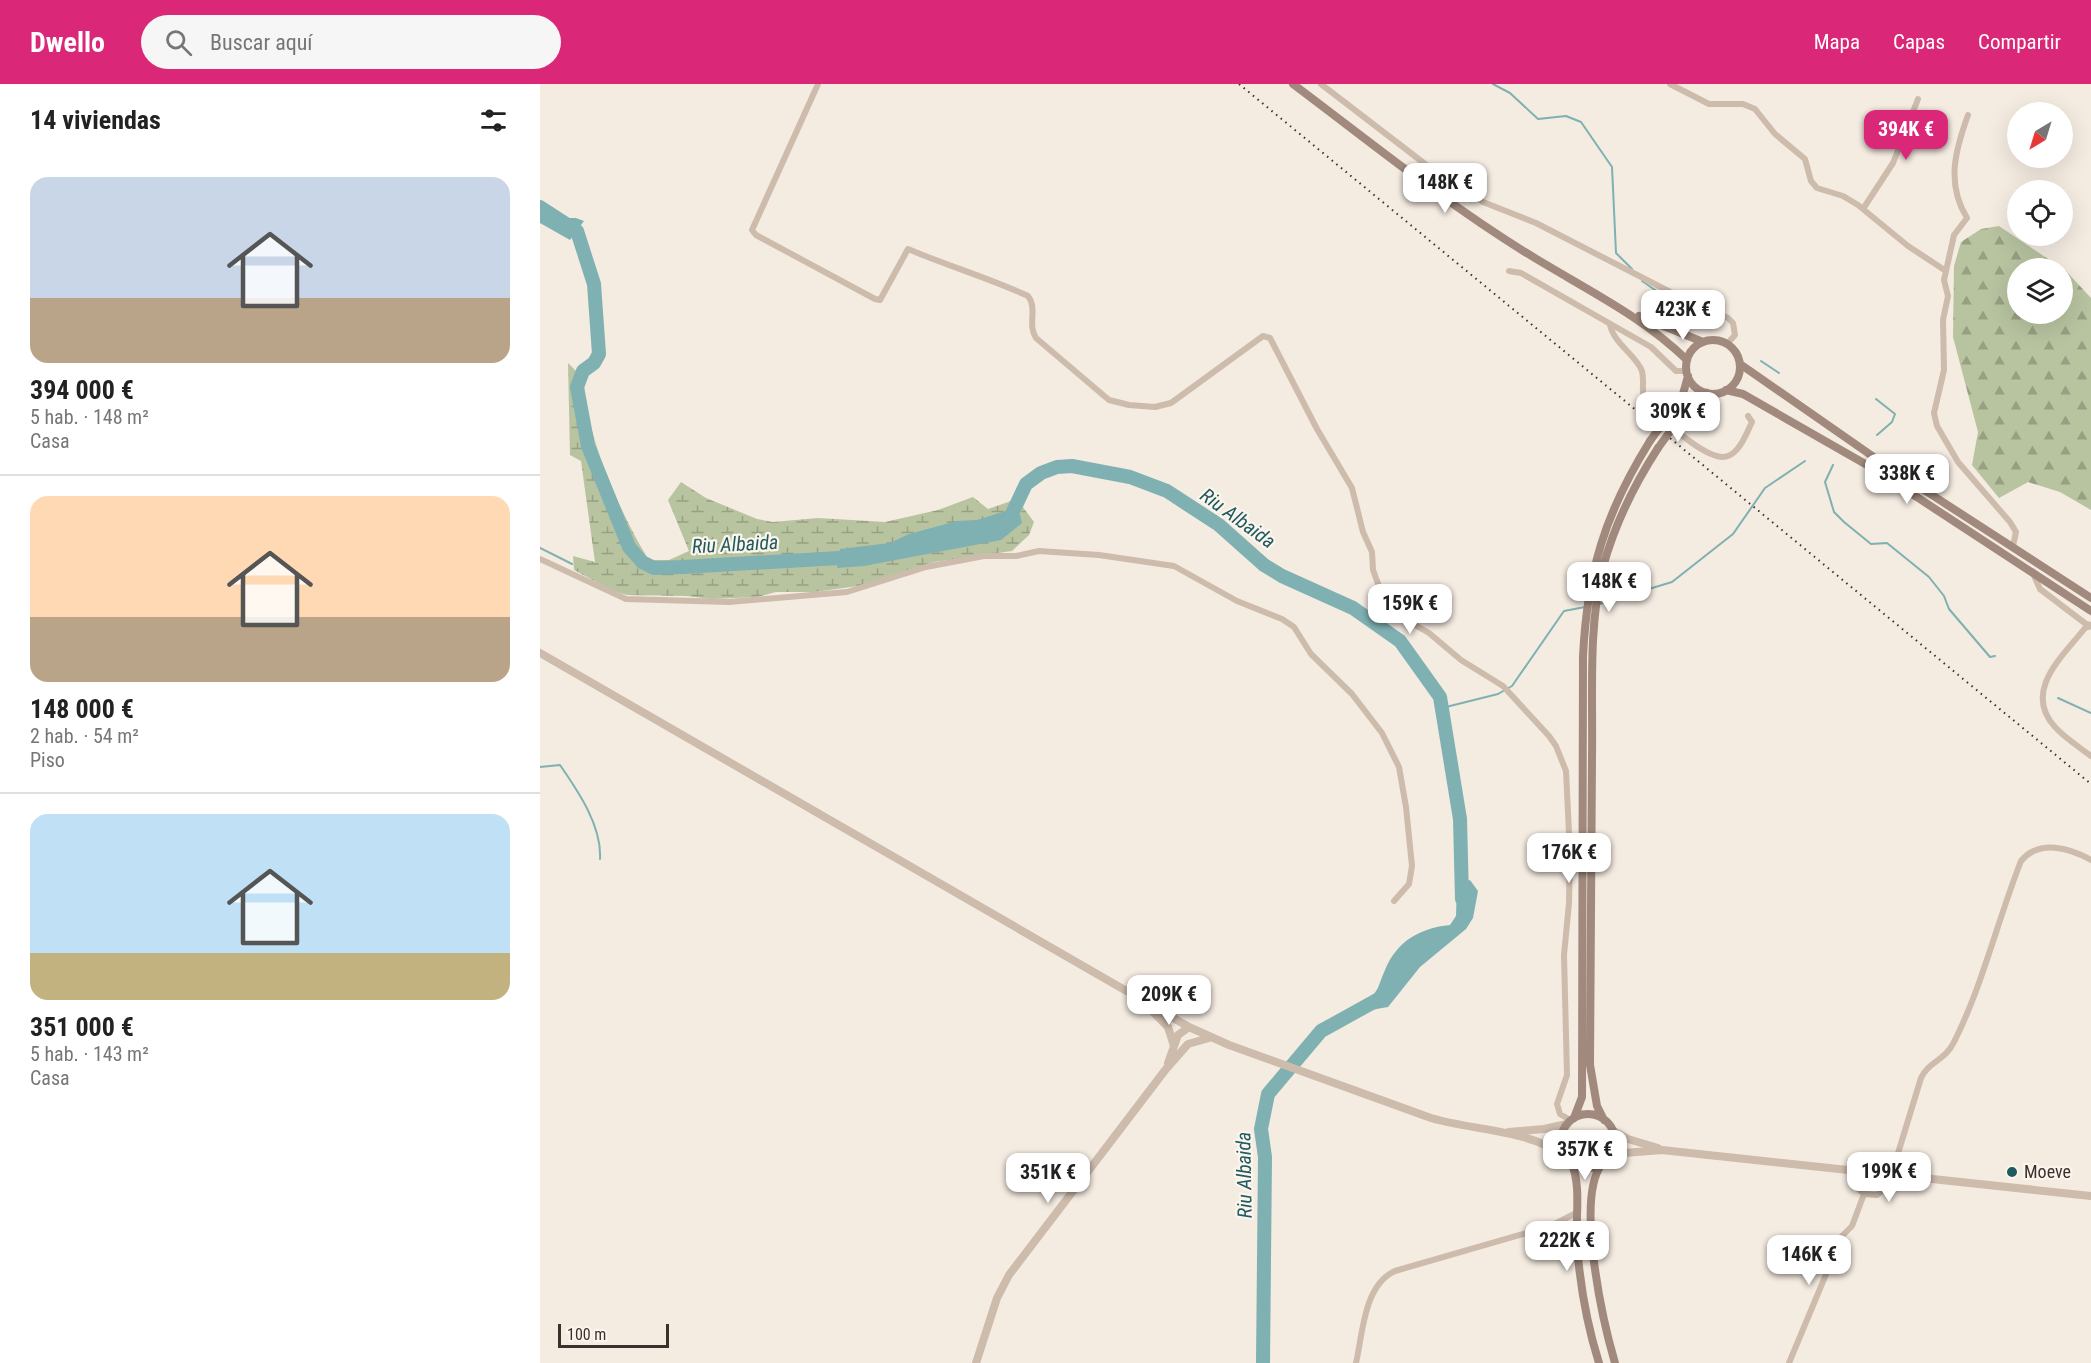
<!DOCTYPE html>
<html lang="es">
<head>
<meta charset="utf-8">
<style>
	body { margin:0; font-family:"Roboto Condensed",sans-serif; background:#f6f6f6; color:#222; height:100vh; display:flex; flex-direction:column; font-size:22px; white-space:nowrap }
	* { box-sizing:border-box; margin:0 }
	p { font-size:20px; color:#767676 }
	.icon { flex:none; width:33px; height:33px; fill:none; stroke:currentColor; stroke-width:2; stroke-linecap:round; stroke-linejoin:round }
	.map { position:relative; flex:1; overflow:hidden }
	.panel { display:flex; flex-direction:column; background:#fff; width:540px }
	.panel>* { flex:none }
	.needle { width:39px; rotate:218deg }
	.fabs { position:absolute; left:1467px; top:18px; display:grid; gap:12px }
	.fabs a { display:grid; place-items:center; width:66px; height:66px; border-radius:50%; background:#fff; box-shadow:0 6px 24px #0002; font-size:30px }
	.scale { position:absolute; left:18px; bottom:15px; width:111px; box-sizing:border-box; padding-left:6px; border:3px solid #3b302b; border-top:0; font-size:16px; line-height:21px; white-space:nowrap; color:#3b302b; -webkit-text-stroke:4px #fbf5ee; paint-order:stroke }
	.price { position:absolute; translate:-50% -51px; padding:0 14px; border-radius:12px; background:#fff; color:#222; font-size:20px; line-height:39px; filter:drop-shadow(0 2px 3px #0008) }
	.price::after { content:''; position:absolute; left:50%; top:36px; width:18px; height:14px; margin-left:-9px; background:inherit; clip-path:polygon(0 0,100% 0,50% 100%) }
	.price.selected { background:#db2777; color:#fff }
	ul { padding:0; list-style:none }
	li { display:grid; align-content:center; gap:12px; height:318px; padding:0 30px }
	li+li { border-top:2px solid #e0e0e0 }
	li span { display:grid; place-items:center; height:186px; border-radius:18px; color:#555 }
	li>.icon { margin-inline-start:auto }
	span .icon { width:108px; height:108px; fill:#fffc; stroke-width:1 }
	li b { font-size:26px }
	h2 { display:flex; justify-content:space-between; align-items:center; height:72px; padding:0 30px; font-size:26px }
	header { display:flex; align-items:center; gap:36px; box-sizing:border-box; height:84px; padding:0 30px; background:#db2777; color:#fff }
	header strong { font-size:28px }
	nav { display:flex; gap:33px; margin-inline-start:auto; font-size:21px }
	.search { width:420px; height:54px; background:#f6f6f6; display:flex; align-items:center; gap:15px; box-sizing:border-box; padding:0 21px; border-radius:33px; color:#767676; font-size:22px }
	main { display:flex; flex:1; min-height:0 }
	.map>svg:first-child { display:block }
</style>
</head>
<body>
<header>
<strong>Dwello</strong>
<div class="search"><svg class="icon" aria-label="search" viewBox="0 0 24 24"><circle cx="10" cy="10" r="6"/><path d="M15 15l6 6"/></svg>Buscar aquí</div>
<nav><a>Mapa</a><a>Capas</a><a>Compartir</a></nav>
</header>
<main>
<section class="panel">
<h2>14 viviendas<svg class="icon" aria-label="filters" viewBox="0 0 24 24"><path d="M4 7h16M4 17h16"/><circle cx="9" cy="7" r="2"/><circle cx="15" cy="17" r="2"/></svg></h2>
<ul>
<li><span style="background:linear-gradient(#c9d6e8 65%,#b9a48a 0)"><svg class="icon" aria-label="home" viewBox="0 0 24 24"><path d="M3 11l9-7 9 7M6 9v11h12V9"/></svg></span><div><b>394 000 €</b><p>5 hab. · 148 m²</p><p>Casa</p></div></li>
<li><span style="background:linear-gradient(#ffd9b3 65%,#b9a48a 0)"><svg class="icon" aria-label="home" viewBox="0 0 24 24"><path d="M3 11l9-7 9 7M6 9v11h12V9"/></svg></span><div><b>148 000 €</b><p>2 hab. · 54 m²</p><p>Piso</p></div></li>
<li><span style="background:linear-gradient(#bfe0f5 75%,#c2b280 0)"><svg class="icon" aria-label="home" viewBox="0 0 24 24"><path d="M3 11l9-7 9 7M6 9v11h12V9"/></svg></span><div><b>351 000 €</b><p>5 hab. · 143 m²</p><p>Casa</p></div></li>
</ul>
</section>
<div class="map">
<svg width="1551" height="1279" viewBox="0 0 1551 1279">
	<defs>
		<pattern id="forest-firs" width="22" height="20" patternUnits="userSpaceOnUse" patternTransform="scale(1.5)"><rect width="22" height="20" fill="#b8c4a0"/><path d="M5 1l3.5 6h-7zM16 11l3.5 6h-7z" fill="#97a083"/></pattern>
		<pattern id="wetland-marsh" width="20" height="14" patternUnits="userSpaceOnUse" patternTransform="scale(1.5)"><rect width="20" height="14" fill="#b8c4a0"/><path d="M1 5h8M5 5V1M11 12h8M15 12V8" fill="none" stroke="#97a083"/></pattern>
	</defs>
	<rect width="100%" height="100%" fill="#f4ebe1"/>
	<!-- forest -->
	<path fill="url(#forest-firs)" fill-rule="evenodd" d="M 1459,142 L 1526,187 L 1551,214 L 1551,426 L 1520,408 L 1488,398 L 1459,414 L 1432,381 L 1438,348 L 1413,253 L 1414,182 L 1421,158 L 1441,145 ZM 1478,184 L 1522,184 L 1522,230 L 1478,230 Z"/>
	<!-- wetland -->
	<path fill="url(#wetland-marsh)" d="M 28,279 L 44,295 C 43,345 82,434 109,476 L 129,476 L 149,467 L 128,416 L 141,398 L 166,414 L 217,435 L 233,438 L 278,434 L 345,438 L 398,426 L 433,413 L 448,425 L 477,415 L 494,438 L 489,451 L 472,467 L 394,478 L 318,502 L 275,508 L 236,508 L 217,513 L 172,515 L 146,512 L 87,511 L 73,507 L 34,486 L 33,472 L 55,478 L 41,377 L 30,371 Z"/>
	<!-- water -->
	<path fill="#7fb0b2" d="M 0,118 L 24,134 L 36,134 L 44,137 L 30,156 L 0,139 Z
		M 469,426 L 480,431 L 482,439 L 461,456 L 324,482 L 297,484 L 300,465 L 350,459 L 369,450 L 417,437 L 437,436 Z
		M 930,796 L 938,807 L 933,834 L 926,845 L 880,883 L 848,923 L 825,927 L 823,920 C 840,907 837,904 845,886 C 857,857 880,844 910,841 L 916,832 L 917,800 Z"/>
	<g fill="none" stroke-linecap="round" stroke-linejoin="round">
		<!-- stream -->
		<path stroke="#7fb0b2" stroke-width="2" d="M 953,0 L 970,9 L 998,35 L 1026,32 L 1041,38 L 1072,83 L 1076,169 L 1092,185
			M 1102,197 L 1163,239
			M 1221,277 L 1239,289
			M 1336,315 L 1355,330 L 1352,338 L 1337,351
			M 1293,381 L 1285,398 L 1294,428 L 1304,438 L 1331,460 L 1347,459 L 1389,493 L 1404,512 L 1409,525 L 1450,573 L 1455,572
			M 0,464 L 32,480
			M 1059,520 L 1132,498 L 1193,450 L 1225,404 L 1265,377
			M 1518,614 L 1551,629
			M 902,624 L 958,610 L 972,602 L 1024,527 L 1045,523
			M 0,683 L 20,681 C 38,707 62,742 60,775"/>
		<!-- river -->
		<path stroke="#7fb0b2" stroke-width="14" d="M 0,123 L 37,147 L 54,200 L 59,270 L 54,279 L 43,287 L 37,303 L 48,362 L 89,463 L 102,478 L 114,484 L 143,483 L 317,473
			M 464,439 L 469,436 L 486,400 L 501,389 L 517,383 L 532,382 L 590,393 L 627,407 L 679,441 L 724,481 L 742,492 L 813,524 L 860,557 L 900,613 L 920,735 L 922,815
			M 723,1279 L 725,1073 L 721,1045 L 728,1010 L 781,947 L 839,915"/>
		<!-- minor -->
		<path stroke="#cdbbac" stroke-width="6" d="M 278,0 L 212,146 L 216,151 L 335,215 L 340,216 L 368,165 C 408,182 449,194 488,212 C 498,225 487,240 496,254 L 569,316 L 589,321 L 615,323 L 631,319 L 723,252 L 730,254 L 777,345 L 812,404 L 823,448 L 832,468 L 833,486 L 844,516 L 866,536 L 889,549 L 921,576 L 963,602 L 1009,652 L 1016,662 L 1026,687 L 1030,770 L 1029,819 L 1024,871 L 1027,991 L 1017,1020 L 1020,1030 L 1030,1036
			M 781,0 L 889,83 L 943,118 L 996,139 L 1146,216 L 1188,234 L 1193,239 L 1195,251 L 1187,260
			M 1130,0 L 1169,20 L 1203,20 L 1215,25 L 1235,50 L 1265,75 L 1271,97 L 1277,104 L 1303,112 L 1318,121 L 1368,162 L 1406,187
			M 1428,31 C 1415,67 1406,100 1427,134 L 1414,151 L 1404,196 L 1408,212 L 1403,236 L 1404,286 L 1394,329 L 1397,342 L 1418,378 L 1470,438 L 1476,448 L 1473,462
			M 1323,125 L 1353,79 L 1378,15
			M 969,187 L 981,189 L 1111,263 L 1136,287 L 1147,287
			M 1070,241 C 1074,260 1097,272 1102,287 C 1105,299 1100,308 1106,320 C 1121,333 1168,380 1188,372 C 1200,368 1207,348 1212,338 L 1208,332
			M 0,475 L 86,515 L 189,518 L 307,508 L 386,483 L 444,472 L 476,472 L 499,467 L 559,471 L 634,482 L 697,517 L 742,535 L 754,543 L 771,570 L 812,610 L 842,649 L 859,683 L 866,723 L 872,782 L 869,800 L 854,817
			M 1492,487 L 1500,505 L 1546,540 L 1551,541
			M 1551,542 L 1545,544 C 1523,572 1482,607 1515,643 C 1525,654 1539,663 1551,672
			M 1313,1086 L 1312,1099 L 1324,1110 L 1337,1111 L 1348,1102 L 1381,994 C 1389,977 1405,977 1414,958 C 1442,903 1458,835 1481,777 C 1499,755 1530,764 1551,776
			M 1012,1142 L 1037,1146
			M 816,1279 C 823,1248 824,1201 855,1187 L 1011,1142 L 1036,1129
			M 1249,1279 L 1302,1152 L 1312,1142 L 1324,1110"/>
		<!-- tertiary -->
		<path stroke="#cdbbac" stroke-width="8" d="M 0,569 L 649,943 L 689,961 L 891,1034 C 935,1047 987,1045 1025,1072
			M 611,926 L 628,943 L 634,962
			M 628,979 L 638,951 L 649,943
			M 1072,1046 L 1088,1055 L 1118,1064
			M 969,1048 L 1004,1045 L 1027,1040
			M 1068,1075 L 1084,1069 L 1122,1066 L 1551,1112
			M 436,1279 L 457,1214 L 469,1191 L 626,985 L 648,960 L 669,954"/>
		<!-- secondary -->
		<path stroke="#a18a7d" stroke-width="8" d="M 753,0 C 829,57 904,118 985,168 C 1041,203 1100,230 1147,276
			M 1099,232 L 1163,258
			M1146 283a27 27 0 1 1 54 0a27 27 0 1 1-54 0Z
			M 1200,280 L 1338,376 L 1551,514
			M 1186,306 L 1203,310 L 1334,385 L 1551,527
			M 1128,332 L 1143,310 L 1148,292
			M 1137,338 L 1167,309
			M1021 1057a27 27 0 1 1 54 0a27 27 0 1 1-54 0Z
			M 1034,1034 L 1042,1013 L 1043,573 C 1047,488 1065,429 1110,357
			M 1064,1036 L 1057,1022 L 1050,981 C 1051,878 1052,775 1052,673 C 1053,611 1048,543 1063,483 C 1075,439 1094,401 1118,364
			M 1031,1078 C 1042,1102 1035,1135 1037,1161 C 1040,1201 1047,1241 1059,1279
			M 1062,1080 C 1035,1114 1063,1238 1075,1279"/>
		<!-- rail -->
		<path stroke="#3b302b" stroke-width="2" stroke-dasharray="1.5 4.5" stroke-linecap="butt" d="M 699,0 L 1551,700"/>
		<!-- secondary-bridge -->
		<path stroke="#a18a7d" stroke-width="8" d="M 1110,357 L 1128,332
			M 1118,364 L 1137,338"/>
	</g>
	<!-- markers -->
	<circle fill="#1f5a5e" stroke="#fbf5ee" stroke-width="2" cx="1472" cy="1088" r="6"/>
	<g text-anchor="middle" stroke-width="4.5" stroke-linejoin="round" paint-order="stroke">
		<!-- poi labels -->
		<g font-size="18" fill="#3b302b" stroke="#fbf5ee" text-anchor="start">
			<text x="1484" y="1094">Moeve</text>
		</g>
		<!-- water labels -->
		<g font-size="20" font-style="italic" fill="#1f5a5e" stroke="#fbf5ee">
			<text transform="translate(698 434) rotate(36)" y="7">Riu Albaida</text>
			<text transform="translate(195 460) rotate(-3)" y="7">Riu Albaida</text>
			<text transform="translate(704 1091) rotate(-91)" y="7">Riu Albaida</text>
		</g>
	</g>
</svg>
<div class="fabs">
<a><svg class="needle" viewBox="-14 -14 28 28"><path d="M0-13l5 13h-10z" fill="#e53935"/><path d="M0 13l5-13h-10z" fill="#767676"/></svg></a>
<a><svg class="icon" aria-label="locate" viewBox="0 0 24 24"><circle cx="12" cy="12" r="6"/><path d="M12 2v4M12 18v4M2 12h4M18 12h4"/></svg></a>
<a><svg class="icon" aria-label="layers" viewBox="0 0 24 24"><path d="M12 4l9 5-9 5-9-5zM3 14l9 5 9-5"/></svg></a>
</div>
<div class="scale">100 m</div>
<b class="price selected" style="left:1366px;top:77px">394K €</b>
<b class="price" style="left:905px;top:130px">148K €</b>
<b class="price" style="left:1143px;top:257px">423K €</b>
<b class="price" style="left:1138px;top:359px">309K €</b>
<b class="price" style="left:1367px;top:421px">338K €</b>
<b class="price" style="left:1069px;top:529px">148K €</b>
<b class="price" style="left:870px;top:551px">159K €</b>
<b class="price" style="left:1029px;top:800px">176K €</b>
<b class="price" style="left:629px;top:942px">209K €</b>
<b class="price" style="left:1045px;top:1097px">357K €</b>
<b class="price" style="left:1349px;top:1119px">199K €</b>
<b class="price" style="left:508px;top:1120px">351K €</b>
<b class="price" style="left:1027px;top:1188px">222K €</b>
<b class="price" style="left:1269px;top:1202px">146K €</b>
</div>
</main>
</body>
</html>
